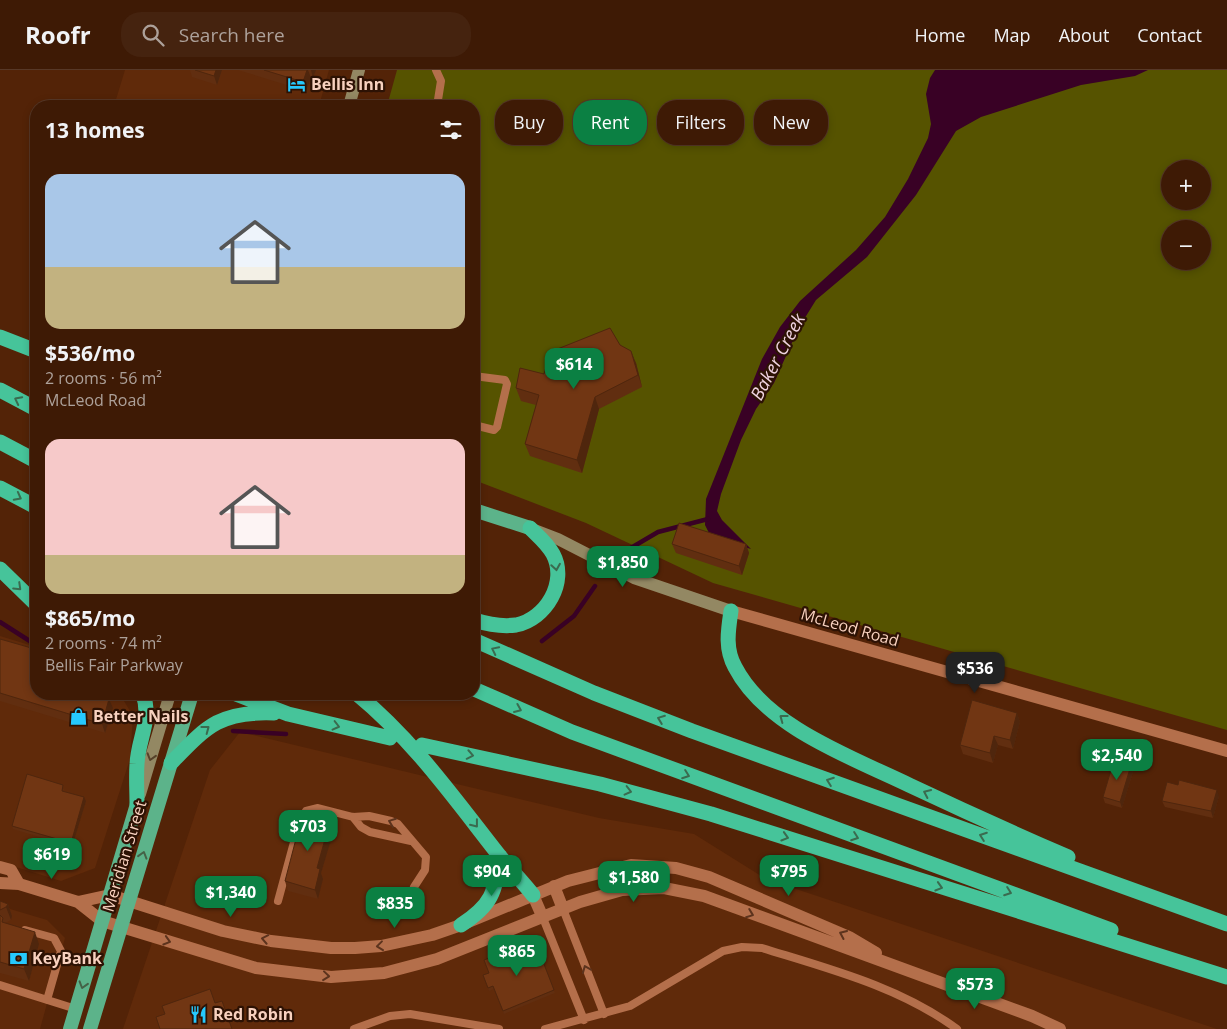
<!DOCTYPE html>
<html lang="en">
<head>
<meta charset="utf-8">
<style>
	body { margin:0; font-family:"Open Sans",sans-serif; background:#45230f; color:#f1f3f6; height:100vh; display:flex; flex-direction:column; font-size:19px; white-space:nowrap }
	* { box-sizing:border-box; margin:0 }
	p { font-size:16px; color:#ada19a }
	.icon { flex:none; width:28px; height:28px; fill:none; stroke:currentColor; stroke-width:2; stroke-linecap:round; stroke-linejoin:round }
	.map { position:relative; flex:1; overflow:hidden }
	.details { position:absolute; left:30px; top:30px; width:450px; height:600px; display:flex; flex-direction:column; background:#3e1a05; border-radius:20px; box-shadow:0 2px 8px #0003,0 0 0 1px #573827 }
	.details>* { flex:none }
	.top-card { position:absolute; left:495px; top:30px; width:475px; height:45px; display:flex; gap:10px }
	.fabs { position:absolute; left:1161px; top:90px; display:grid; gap:10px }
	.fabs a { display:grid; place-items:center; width:50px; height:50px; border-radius:50%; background:#3e1a05; box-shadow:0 2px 8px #0003,0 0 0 1px #573827; font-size:25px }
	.price { position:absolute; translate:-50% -42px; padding:0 11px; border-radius:10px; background:#0b8043; color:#fff; font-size:16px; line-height:32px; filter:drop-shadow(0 1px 2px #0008) }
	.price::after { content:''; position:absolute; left:50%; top:30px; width:15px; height:11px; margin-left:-8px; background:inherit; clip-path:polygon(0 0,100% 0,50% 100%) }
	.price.current { background:#222; color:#fff }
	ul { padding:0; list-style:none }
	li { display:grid; align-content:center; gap:10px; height:265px; padding:0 15px }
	li span { display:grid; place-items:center; height:155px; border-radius:15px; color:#555 }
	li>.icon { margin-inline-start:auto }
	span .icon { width:90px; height:90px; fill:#fffc; stroke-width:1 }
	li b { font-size:21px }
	h2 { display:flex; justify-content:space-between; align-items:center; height:60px; padding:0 15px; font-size:21px }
	.tag { padding:0 18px; border-radius:20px; background:#3e1a05; box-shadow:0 2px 8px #0003,0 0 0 1px #573827; font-size:18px; line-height:45px }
	.tag.current { background:#0b8043; color:#fff }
	header { display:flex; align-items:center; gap:30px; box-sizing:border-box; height:70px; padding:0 25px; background:#3e1a05; border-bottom:1px solid #573827 }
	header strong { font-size:24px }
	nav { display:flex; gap:28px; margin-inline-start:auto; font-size:18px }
	.search { width:350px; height:45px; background:#45230f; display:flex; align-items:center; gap:12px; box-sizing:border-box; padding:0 18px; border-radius:20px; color:#ada19a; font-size:19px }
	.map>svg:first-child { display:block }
</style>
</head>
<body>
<header>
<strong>Roofr</strong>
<div class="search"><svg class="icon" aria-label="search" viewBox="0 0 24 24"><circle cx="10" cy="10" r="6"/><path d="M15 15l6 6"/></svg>Search here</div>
<nav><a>Home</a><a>Map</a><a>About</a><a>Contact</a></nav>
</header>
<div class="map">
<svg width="1227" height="959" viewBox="0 0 1227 959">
	<rect width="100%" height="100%" fill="#532307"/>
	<!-- built -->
	<path fill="#602a0a" d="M 125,0 L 329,0 L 319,36 L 114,36 Z
		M 0,566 L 36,577 L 36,624 L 113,624 L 124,631 L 133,646 L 130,689 L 95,798 L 61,811 L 0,792 Z
		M 240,662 L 599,748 L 694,764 L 766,809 L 1217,959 L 123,959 L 210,700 Z
		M 0,836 L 47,850 L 65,868 L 40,959 L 0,959 Z"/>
	<!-- green -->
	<path fill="#565300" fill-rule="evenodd" d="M 397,0 L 1227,0 L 1227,660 L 713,513 L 586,453 L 474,410 L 474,36 L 387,36 ZM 1170,99 L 1202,99 L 1202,131 L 1170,131 ZM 1170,159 L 1202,159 L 1202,191 L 1170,191 Z"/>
	<!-- water -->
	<path fill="#390125" d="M 935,0 L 1148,0 L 1135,6 L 1081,15 L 981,47 L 956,61 L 916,125 L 867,187 L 816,230 L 798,259 L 774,313 L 756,339 L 741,370 L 721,424 L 717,441 L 722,450 L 751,479 L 711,467 L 705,455 L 706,429 L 762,289 L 780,257 L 800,231 L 856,180 L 885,147 L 908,109 L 928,68 L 931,54 L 926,24 L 930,8 Z"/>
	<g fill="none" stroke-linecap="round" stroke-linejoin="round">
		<!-- stream -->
		<path stroke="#390125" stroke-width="4.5" d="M 624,482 L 658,462 L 708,449
			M 0,552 L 36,575
			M 542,571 L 574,546 L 595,516
			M 110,624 L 112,625
			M 233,661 L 286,664"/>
		<!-- service -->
		<path stroke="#b46f4b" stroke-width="8" d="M 436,0 L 441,11 L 437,36
			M 474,306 L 505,310 L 507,314 L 497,357 L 494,360 L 474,355
			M 353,747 L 361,757 L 370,762 L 411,771
			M 278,831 L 300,750 L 306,741 L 318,738 L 353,747 L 369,746 L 391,751 L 398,754 L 426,787 L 425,800 L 414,817
			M 563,839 L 604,944
			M 543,848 L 584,950
			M 25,860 L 54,868 L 61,881 L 47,930
			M 0,915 L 76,939
			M 354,959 L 390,946 L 410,944 L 499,959
			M 545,959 L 630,936 L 723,881 L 742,877 L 762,878 C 830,899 900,917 957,959"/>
		<!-- minor -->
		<path stroke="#b46f4b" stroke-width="12" d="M 731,541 L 1227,681"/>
		<!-- tertiary -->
		<path stroke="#b46f4b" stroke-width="12" d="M 0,797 L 11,800 L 19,814
			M 0,813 L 19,814 L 78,832 L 102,851 L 256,898 L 331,907 L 384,903 L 437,889 L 580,832 L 622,820 L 664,818 L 704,826 L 1032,946 L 1060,959
			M 554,816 L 563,839
			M 533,825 L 543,848
			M 78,832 L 110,825 L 223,861 L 271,871 L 331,878 L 355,878 L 381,876 L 432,865 L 461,855 L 568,811 L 631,795 L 676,798 L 709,807 L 849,867 L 876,883"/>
		<!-- secondary -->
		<path stroke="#938863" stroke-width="12" d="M 349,36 L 359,0
			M 532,459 L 558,469 L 634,508 L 731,541
			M 140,724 L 170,624"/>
		<!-- trunk -->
		<path stroke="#5cb38a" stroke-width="14" d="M 474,440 L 530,458
			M 70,959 L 137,734
			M 90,959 L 192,624"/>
		<!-- motorway -->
		<path stroke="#46c49a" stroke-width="15" d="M 0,267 L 36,281
			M 0,320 L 36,339
			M 0,372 L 36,391
			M 0,418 L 36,437
			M 0,499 L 36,534
			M 731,541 C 728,561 725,579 735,597 C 766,657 851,687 909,715 C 962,740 1015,764 1068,787
			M 474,550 C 487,554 502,557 516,555 C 546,549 568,512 553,484 C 547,473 538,466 530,458
			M 474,570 L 594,623 L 692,661 L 1227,854
			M 474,619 L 572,662 L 1111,860
			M 236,624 L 288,644 L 390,668
			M 357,624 C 413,670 454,728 498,784 C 509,798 522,811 533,825
			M 422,675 L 600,714 L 711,744 L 1227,907
			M 171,693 C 207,656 220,641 274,643
			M 137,734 C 137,721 136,707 137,694 C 138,669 152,650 143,624
			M 461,855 C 492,835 495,823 500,786"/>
	</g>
	<!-- wall -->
	<path fill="#612e10" d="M 190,0 L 222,0 L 217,15 L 192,7 Z
		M 238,0 L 316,0 L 313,8 L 311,8 L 306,21 Z
		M 620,275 L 636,293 L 642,317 L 599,339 L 582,403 L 530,386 L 525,374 L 536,335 L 521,331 L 516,318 L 544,304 Z
		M 672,474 L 746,474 L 749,483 L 742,505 L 676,483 Z
		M 0,569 L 109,629 L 113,638 L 105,663 L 0,631 Z
		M 1017,643 L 1020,652 L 1013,679 L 998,675 L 993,693 L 963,684 L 960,675 Z
		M 1131,695 L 1133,702 L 1122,738 L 1105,733 L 1103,727 Z
		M 65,718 L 63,721 L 84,727 L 86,731 L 72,777 L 13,759 L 12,756 Z
		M 1219,726 L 1213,748 L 1165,737 L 1162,731 Z
		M 330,751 L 334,760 L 321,803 L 323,809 L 318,829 L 288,821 L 285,811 Z
		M 0,831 L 8,834 L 12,846 L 11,850 L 5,853 L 39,874 L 29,911 L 0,903 Z
		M 542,889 L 555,923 L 504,944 L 494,919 L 489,921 L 484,908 L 488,903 Z"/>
	<!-- shaded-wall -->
	<path fill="#4f260d" d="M 216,0 L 222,0 L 217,15 L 214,6 Z
		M 307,0 L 308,0 L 311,8 L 306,21 L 303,12 Z
		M 311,0 L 316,0 L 313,8 Z
		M 631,281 L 636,293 L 642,317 L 638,305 Z
		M 595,327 L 599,339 L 582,403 L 577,390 Z
		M 746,474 L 749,483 L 742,505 L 739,496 Z
		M 109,629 L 113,638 L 105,663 L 102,654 Z
		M 1017,643 L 1020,652 L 1013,679 L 1010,670 Z
		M 994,666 L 998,675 L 993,693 L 990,683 Z
		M 1131,695 L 1133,702 L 1122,738 L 1120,732 Z
		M 1217,720 L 1219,726 L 1213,748 L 1211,741 Z
		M 84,727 L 86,731 L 72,777 L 71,773 Z
		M 330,751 L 334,760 L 321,803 L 323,809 L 318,829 L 315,820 L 317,798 Z
		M 8,834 L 12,846 L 11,850 L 6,837 Z
		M 35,862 L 39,874 L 29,911 L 24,899 Z"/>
	<!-- building -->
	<path fill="#713613" stroke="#4f260d" d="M 195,0 L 216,0 L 214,6 Z
		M 264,0 L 307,0 L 303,12 Z
		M 231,34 L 240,36 L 230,36 Z
		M 610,258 L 620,275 L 631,281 L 638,305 L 595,327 L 577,390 L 525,374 L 539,325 L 516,318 L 520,298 L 544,304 L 550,282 Z
		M 679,453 L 746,474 L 739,496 L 672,474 Z
		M 0,569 L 28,577 L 36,582 L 36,624 L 101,624 L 109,629 L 102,654 L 0,623 Z
		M 972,630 L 1017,643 L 1010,670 L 994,666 L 990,683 L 960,675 Z
		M 1114,690 L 1131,695 L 1120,732 L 1103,727 Z
		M 27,704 L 63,715 L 62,721 L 84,727 L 71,773 L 12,756 Z
		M 1179,710 L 1217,720 L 1211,741 L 1162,731 L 1167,712 L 1178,715 Z
		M 303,742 L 330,751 L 317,798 L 320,799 L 315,820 L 285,811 Z
		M 0,831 L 8,834 L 6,837 L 0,840 Z
		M 0,845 L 3,848 L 2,852 L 35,862 L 24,899 L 0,892 Z
		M 528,873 L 535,891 L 542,889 L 554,920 L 503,941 L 493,916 L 488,918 L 483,905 L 489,903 L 484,890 Z
		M 210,919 L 215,933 L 222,931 L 232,959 L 160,959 L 156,947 L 165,944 L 162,936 Z"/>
	<!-- one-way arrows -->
	<defs><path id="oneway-chevron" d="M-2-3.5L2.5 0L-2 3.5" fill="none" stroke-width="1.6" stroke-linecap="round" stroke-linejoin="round" transform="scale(1.25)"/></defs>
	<g stroke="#3a6b4f">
		<use href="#oneway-chevron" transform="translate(18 330) rotate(-153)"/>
		<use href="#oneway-chevron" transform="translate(18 427) rotate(28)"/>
		<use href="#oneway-chevron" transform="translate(556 497) rotate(81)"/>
		<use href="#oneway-chevron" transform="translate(18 517) rotate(44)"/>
		<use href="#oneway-chevron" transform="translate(495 580) rotate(-154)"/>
		<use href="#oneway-chevron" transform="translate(518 639) rotate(23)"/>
		<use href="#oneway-chevron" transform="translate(783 648) rotate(-143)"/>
		<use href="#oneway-chevron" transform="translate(661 649) rotate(-159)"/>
		<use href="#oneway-chevron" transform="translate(336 656) rotate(14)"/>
		<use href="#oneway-chevron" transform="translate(206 659) rotate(-37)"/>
		<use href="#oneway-chevron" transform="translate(470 685) rotate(11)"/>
		<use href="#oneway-chevron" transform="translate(686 705) rotate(20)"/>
		<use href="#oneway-chevron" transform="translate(830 711) rotate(-160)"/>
		<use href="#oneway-chevron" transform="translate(628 721) rotate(14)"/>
		<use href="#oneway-chevron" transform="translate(927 723) rotate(-155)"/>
		<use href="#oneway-chevron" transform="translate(475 754) rotate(52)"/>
		<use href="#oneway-chevron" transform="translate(983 766) rotate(-160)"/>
		<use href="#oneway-chevron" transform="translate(785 767) rotate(17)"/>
		<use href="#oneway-chevron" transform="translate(855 767) rotate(20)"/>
		<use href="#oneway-chevron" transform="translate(939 817) rotate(17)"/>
		<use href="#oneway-chevron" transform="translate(1008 822) rotate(20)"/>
	</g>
	<use stroke="#56412a" href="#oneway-chevron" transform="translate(151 687) rotate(107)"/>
	<g stroke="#5c331d">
		<use href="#oneway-chevron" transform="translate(392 752) rotate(-159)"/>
		<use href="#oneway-chevron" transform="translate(750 844) rotate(21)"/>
		<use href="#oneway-chevron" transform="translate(843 864) rotate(-156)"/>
		<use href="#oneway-chevron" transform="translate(265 869) rotate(-169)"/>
		<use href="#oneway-chevron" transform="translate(167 871) rotate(17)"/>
		<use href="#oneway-chevron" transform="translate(380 876) rotate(173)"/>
		<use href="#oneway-chevron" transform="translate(586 899) rotate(-112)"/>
		<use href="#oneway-chevron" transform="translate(326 906) rotate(6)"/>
	</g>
	<g stroke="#446247">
		<use href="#oneway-chevron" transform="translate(143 785) rotate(-73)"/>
		<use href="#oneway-chevron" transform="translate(83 915) rotate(107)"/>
	</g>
	<!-- icons -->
	<defs>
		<symbol id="hotel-bare" viewBox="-9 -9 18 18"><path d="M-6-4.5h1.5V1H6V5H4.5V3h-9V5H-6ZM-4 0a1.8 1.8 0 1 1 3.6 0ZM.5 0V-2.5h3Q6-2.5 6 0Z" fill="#26c9fe" stroke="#2d1204" stroke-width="2.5" paint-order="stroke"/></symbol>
		<symbol id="shop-bare" viewBox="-9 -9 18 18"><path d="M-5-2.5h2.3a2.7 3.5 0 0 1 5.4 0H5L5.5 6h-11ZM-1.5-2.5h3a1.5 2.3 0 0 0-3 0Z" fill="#26c9fe" stroke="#2d1204" stroke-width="2.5" paint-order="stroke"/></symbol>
		<symbol id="bank-bare" viewBox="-9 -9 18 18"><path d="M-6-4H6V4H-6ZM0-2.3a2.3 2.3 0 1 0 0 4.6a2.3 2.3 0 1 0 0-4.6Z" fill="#26c9fe" stroke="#2d1204" stroke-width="2.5" paint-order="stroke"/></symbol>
		<symbol id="restaurant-bare" viewBox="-9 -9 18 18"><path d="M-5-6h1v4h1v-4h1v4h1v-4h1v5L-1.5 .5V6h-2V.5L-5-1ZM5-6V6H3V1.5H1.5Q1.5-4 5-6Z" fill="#26c9fe" stroke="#2d1204" stroke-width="2.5" paint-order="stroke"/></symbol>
	</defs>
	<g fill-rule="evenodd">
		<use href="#hotel-bare" x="284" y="2" width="25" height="25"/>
		<use href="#shop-bare" x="66" y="634" width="25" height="25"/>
		<use href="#bank-bare" x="6" y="876" width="25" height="25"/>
		<use href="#restaurant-bare" x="186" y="932" width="25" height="25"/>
	</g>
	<g text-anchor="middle" stroke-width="4.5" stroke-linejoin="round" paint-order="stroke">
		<!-- poi labels -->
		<g font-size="16" font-weight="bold" fill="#f8d1bf" stroke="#2d1204" text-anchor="start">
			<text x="311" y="20">Bellis Inn</text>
			<text x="93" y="652">Better Nails</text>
			<text x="32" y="894">KeyBank</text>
			<text x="213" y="950">Red Robin</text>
		</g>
		<!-- street labels -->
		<g font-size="16" fill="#f8d1bf" stroke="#2d1204">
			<text transform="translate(850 557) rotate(16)" y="6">McLeod Road</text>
			<text transform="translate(124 786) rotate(-73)" y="6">Meridian Street</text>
		</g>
		<!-- water labels -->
		<g font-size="18" font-style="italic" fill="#f1d4e2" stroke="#2d1204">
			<text transform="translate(778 287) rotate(-62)" y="6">Baker Creek</text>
		</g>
	</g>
</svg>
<div class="fabs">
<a>+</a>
<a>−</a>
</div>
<b class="price" style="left:574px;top:320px">$614</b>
<b class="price" style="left:623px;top:518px">$1,850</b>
<b class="price current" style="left:975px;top:624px">$536</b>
<b class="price" style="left:1117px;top:711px">$2,540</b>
<b class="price" style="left:308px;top:782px">$703</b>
<b class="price" style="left:52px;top:810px">$619</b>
<b class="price" style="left:492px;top:827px">$904</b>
<b class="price" style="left:789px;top:827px">$795</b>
<b class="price" style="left:634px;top:833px">$1,580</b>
<b class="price" style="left:231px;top:848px">$1,340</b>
<b class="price" style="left:395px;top:859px">$835</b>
<b class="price" style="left:517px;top:907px">$865</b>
<b class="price" style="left:975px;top:940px">$573</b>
<div class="top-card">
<a class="tag">Buy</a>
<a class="tag current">Rent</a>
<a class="tag">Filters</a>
<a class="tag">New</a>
</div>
<section class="details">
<h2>13 homes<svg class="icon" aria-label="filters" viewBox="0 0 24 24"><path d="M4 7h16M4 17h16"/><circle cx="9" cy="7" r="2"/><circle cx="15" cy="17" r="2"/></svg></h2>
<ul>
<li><span style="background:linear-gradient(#a9c7e8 60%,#c2b280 0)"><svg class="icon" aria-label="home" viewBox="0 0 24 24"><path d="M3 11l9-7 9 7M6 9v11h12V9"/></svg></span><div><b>$536/mo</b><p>2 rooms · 56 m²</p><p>McLeod Road</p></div></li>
<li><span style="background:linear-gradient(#f6c9c9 75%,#c2b280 0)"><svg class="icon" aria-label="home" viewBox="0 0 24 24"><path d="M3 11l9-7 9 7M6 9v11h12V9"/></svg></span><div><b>$865/mo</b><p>2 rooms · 74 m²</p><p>Bellis Fair Parkway</p></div></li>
</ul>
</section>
</div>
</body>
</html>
